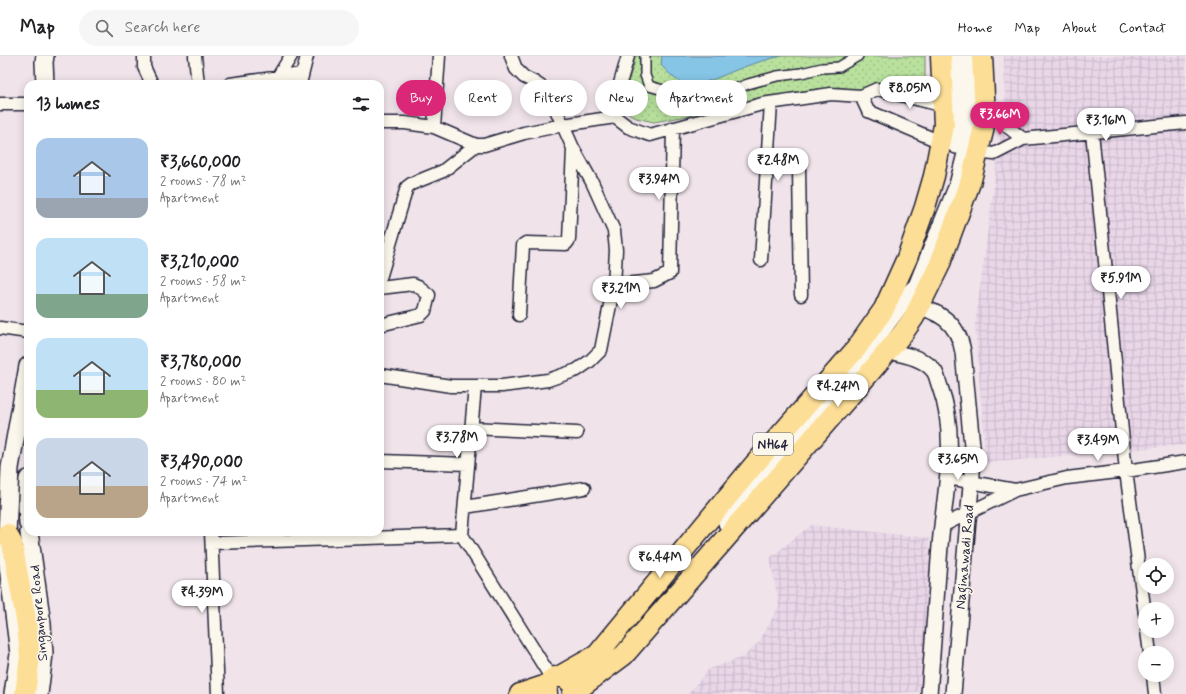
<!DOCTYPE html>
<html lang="en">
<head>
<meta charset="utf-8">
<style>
	body { margin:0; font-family:Mynerve,sans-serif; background:#f6f6f6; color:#202124; height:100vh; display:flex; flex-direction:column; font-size:15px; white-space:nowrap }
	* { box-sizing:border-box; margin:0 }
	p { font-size:13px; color:#757577 }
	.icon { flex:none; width:22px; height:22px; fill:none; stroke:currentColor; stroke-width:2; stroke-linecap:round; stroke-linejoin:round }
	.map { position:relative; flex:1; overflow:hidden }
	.side { position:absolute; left:24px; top:24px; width:360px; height:456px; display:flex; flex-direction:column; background:#fff; border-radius:12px; box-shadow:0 2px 10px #0003 }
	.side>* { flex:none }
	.guide { position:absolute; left:396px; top:24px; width:380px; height:36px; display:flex; gap:8px }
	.fabs { position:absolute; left:1138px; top:502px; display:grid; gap:8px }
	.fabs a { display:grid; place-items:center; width:36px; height:36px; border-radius:50%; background:#fff; box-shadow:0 2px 10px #0003; font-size:20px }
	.price { position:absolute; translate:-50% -34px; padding:0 9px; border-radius:14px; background:#fff; color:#222; font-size:13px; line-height:26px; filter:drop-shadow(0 1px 2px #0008) }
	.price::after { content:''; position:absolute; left:50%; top:24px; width:12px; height:9px; margin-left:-6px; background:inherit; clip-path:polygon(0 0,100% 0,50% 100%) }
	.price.selected { background:#db2777; color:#fff }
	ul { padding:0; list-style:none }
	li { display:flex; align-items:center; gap:12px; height:100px; padding:0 12px }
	li span { display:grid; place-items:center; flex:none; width:112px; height:80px; border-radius:12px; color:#555 }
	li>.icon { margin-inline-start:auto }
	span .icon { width:48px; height:48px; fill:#fffc; stroke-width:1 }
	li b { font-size:17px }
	h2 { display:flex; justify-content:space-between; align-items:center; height:48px; padding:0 12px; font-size:17px }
	.pill { padding:0 14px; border-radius:18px; background:#fff; box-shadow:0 2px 10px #0003; font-size:14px; line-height:36px }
	.pill.selected { background:#db2777; color:#fff }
	header { display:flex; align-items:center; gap:24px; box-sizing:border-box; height:56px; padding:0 20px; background:#fff; border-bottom:1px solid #e0e0e0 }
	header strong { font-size:19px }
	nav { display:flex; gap:22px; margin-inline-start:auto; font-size:14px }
	.search { width:280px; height:36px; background:#f6f6f6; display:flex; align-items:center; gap:10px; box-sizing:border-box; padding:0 14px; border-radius:22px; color:#757577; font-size:15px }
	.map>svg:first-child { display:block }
</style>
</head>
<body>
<header>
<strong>Map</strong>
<div class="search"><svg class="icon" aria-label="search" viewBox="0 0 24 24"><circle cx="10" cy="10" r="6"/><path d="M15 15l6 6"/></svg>Search here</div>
<nav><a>Home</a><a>Map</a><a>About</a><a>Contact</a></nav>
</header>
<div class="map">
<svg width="1186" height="638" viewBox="0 0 1186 638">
	<defs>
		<pattern id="industrial-grid" width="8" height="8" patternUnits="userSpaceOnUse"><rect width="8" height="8" fill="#e9d7e8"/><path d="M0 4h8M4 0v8" fill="none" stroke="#c8b8c8"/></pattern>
		<pattern id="garden-dots" width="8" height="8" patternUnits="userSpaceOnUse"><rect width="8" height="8" fill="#b9e19d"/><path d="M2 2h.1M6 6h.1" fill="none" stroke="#9fc188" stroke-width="1.8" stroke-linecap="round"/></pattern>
	</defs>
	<rect width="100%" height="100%" fill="#f0e4ea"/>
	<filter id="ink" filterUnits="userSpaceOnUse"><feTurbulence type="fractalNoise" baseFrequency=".025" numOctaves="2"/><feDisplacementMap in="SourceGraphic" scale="8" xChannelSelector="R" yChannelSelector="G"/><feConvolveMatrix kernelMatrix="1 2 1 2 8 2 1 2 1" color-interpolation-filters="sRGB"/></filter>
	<g filter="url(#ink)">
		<!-- industrial -->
		<path fill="url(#industrial-grid)" d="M 1004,0 L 1186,0 L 1186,389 L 986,407 L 975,269 L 1005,47 Z
			M 811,469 L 929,482 L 932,635 L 873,638 L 688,638 L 709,613 L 743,601 L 759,586 L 779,550 L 770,502 Z"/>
		<!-- garden -->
		<path fill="url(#garden-dots)" stroke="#6e826c" d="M 634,0 L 925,0 L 925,21 L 929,38 L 927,48 L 916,50 L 883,40 L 839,31 L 771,40 L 726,53 L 654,66 L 636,62 L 624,54 L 620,49 L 634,8 Z"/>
		<!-- water -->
		<path fill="#86c5e6" stroke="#5e84a2" d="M 662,0 L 781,0 C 765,4 751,8 736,14 C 721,20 705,29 688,28 C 676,27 669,17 661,9 Z"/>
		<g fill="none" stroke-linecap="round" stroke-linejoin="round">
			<defs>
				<path id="pedestrian" d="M 645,0 L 645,19 L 649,30 L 681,39 L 700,41 L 722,38 L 748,28 L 777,20 L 801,17 L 822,12 L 839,11 L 858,0"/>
				<path id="minor" d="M 144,0 L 144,11 L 152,28
					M 195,0 L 198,28
					M 628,0 L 614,48 L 615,61 L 628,71 L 650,79 L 762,48 L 831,38 L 861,40 L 877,33 L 948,51
					M 278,21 L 291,0
					M 230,28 L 302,18
					M 300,28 L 307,0
					M 861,40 L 868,55 L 945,88
					M 0,48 L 28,48
					M 979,58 L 998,63 L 1023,83
					M 380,67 L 405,67 L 434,71 L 476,89 L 484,89 L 524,77 L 563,69 L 615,61
					M 434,71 L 439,0
					M 1092,76 L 1126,415 L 1145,558
					M 973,96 L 994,98 L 1023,83 L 1186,67
					M 767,106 L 799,112 L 801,239
					M 761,204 L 771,47
					M 380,222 L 407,131 L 411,128 L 443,115 L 476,89
					M 614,229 L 654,225 L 670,217 L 673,72
					M 380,232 L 413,228 L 418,230 L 429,239 L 425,255 L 421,259 L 380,269
					M 519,259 L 523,189 L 526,187 L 566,188 L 569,184 L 573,93
					M 0,272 L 28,276
					M 380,319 L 451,330 L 502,330 L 548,324 L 577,314 L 590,305 L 601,294 L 614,229 L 616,194 L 614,175 L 592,126 L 573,92 L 554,49 L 546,34 L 534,26 L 524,21 L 516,13 L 511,0
					M 471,372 L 577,377
					M 380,405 L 468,408
					M 948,422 L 1015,434
					M 465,451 L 584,432
					M 942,470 L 1015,434 L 1067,422 L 1126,415 L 1186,406
					M 211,476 L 218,638
					M 462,479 L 475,330
					M 212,487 L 462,479 L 552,623
					M 1147,575 L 1150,597
					M 1153,619 L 1155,638"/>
				<path id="tertiary" d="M 910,248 C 938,255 958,265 963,296 L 972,390 L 972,418 L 953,638
					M 879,293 C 896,298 922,299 934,315 C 937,319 938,326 940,331 C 959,382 944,438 940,490 C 936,540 933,589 929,638"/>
				<path id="secondary" d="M 45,0 L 44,6 L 45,28
					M 956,0 L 959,72 L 956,89
					M 28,423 L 27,445 L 28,468
					M 727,467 L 740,452 L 743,441 L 859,305 L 906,241 L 917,230 L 958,129 L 967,94 L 972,56 L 970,0
					M 29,476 L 42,568 L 44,598 L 39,638
					M 13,638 L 19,598 L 5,486 L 7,478 L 10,412 L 28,310"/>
				<path id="trunk" d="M 7,478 L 12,487 L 27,569 L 30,601 L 25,638
					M 560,620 L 597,599 L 753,410 L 856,293 L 884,253 L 907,202 L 925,151 L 934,120 L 944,69 L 941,0
					M 573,637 L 624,599 L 872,314 L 903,277 L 914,261 L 939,210 L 971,124 L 983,75 L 985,60 L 982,0
					M 520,638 L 547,629
					M 547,638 C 546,630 548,625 555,621 L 565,621 L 570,626"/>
			</defs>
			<!-- pedestrian casing -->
			<use href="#pedestrian" stroke="#22223b" stroke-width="12"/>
			<!-- minor casing -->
			<use href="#minor" stroke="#22223b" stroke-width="15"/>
			<!-- tertiary casing -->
			<use href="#tertiary" stroke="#22223b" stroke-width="18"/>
			<!-- secondary casing -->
			<use href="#secondary" stroke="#22223b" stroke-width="20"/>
			<!-- trunk casing -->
			<use href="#trunk" stroke="#22223b" stroke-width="23"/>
			<!-- pedestrian -->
			<use href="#pedestrian" stroke="#fbf7ec" stroke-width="9"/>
			<!-- minor -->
			<use href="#minor" stroke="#fbf7ec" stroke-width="12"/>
			<!-- tertiary -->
			<use href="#tertiary" stroke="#fbf7ec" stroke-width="15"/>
			<!-- secondary -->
			<use href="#secondary" stroke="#fbf7ec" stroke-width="17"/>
			<!-- trunk -->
			<use href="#trunk" stroke="#fdde96" stroke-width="20"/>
		</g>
	</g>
	<g text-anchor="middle" stroke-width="3" stroke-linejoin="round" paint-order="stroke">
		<!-- shield labels -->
		<rect fill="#fbf7ec" stroke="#636270" stroke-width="1" x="753" y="377" width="40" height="22" rx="3"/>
		<g font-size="13" font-weight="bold" fill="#22223b">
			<text x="773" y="393">NH64</text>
		</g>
		<!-- street labels -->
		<g font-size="14" fill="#22223b" stroke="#fbf7ec">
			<text transform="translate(964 501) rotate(-85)" y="5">Naginawadi Road</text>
			<text transform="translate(38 557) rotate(-95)" y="5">Singanpore Road</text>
		</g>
	</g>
</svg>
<div class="fabs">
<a><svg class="icon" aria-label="locate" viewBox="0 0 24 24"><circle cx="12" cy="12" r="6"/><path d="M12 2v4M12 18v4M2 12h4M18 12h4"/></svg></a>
<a>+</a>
<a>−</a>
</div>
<b class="price" style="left:910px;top:54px">₹8.05M</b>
<b class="price selected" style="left:1000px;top:80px">₹3.66M</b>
<b class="price" style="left:1106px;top:86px">₹3.16M</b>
<b class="price" style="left:778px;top:126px">₹2.48M</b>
<b class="price" style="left:659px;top:145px">₹3.94M</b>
<b class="price" style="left:1121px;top:244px">₹5.91M</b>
<b class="price" style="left:621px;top:254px">₹3.21M</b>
<b class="price" style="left:838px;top:352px">₹4.24M</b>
<b class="price" style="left:457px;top:403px">₹3.78M</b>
<b class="price" style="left:1098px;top:406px">₹3.49M</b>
<b class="price" style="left:958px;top:425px">₹3.65M</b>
<b class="price" style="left:660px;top:523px">₹6.44M</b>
<b class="price" style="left:202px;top:558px">₹4.39M</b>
<div class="guide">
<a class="pill selected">Buy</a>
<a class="pill">Rent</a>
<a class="pill">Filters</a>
<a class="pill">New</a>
<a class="pill">Apartment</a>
</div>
<section class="side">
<h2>13 homes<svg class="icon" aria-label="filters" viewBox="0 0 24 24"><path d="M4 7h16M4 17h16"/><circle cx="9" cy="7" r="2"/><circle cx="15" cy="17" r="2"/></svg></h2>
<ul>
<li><span style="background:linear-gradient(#a9c7e8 75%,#9aa5b1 0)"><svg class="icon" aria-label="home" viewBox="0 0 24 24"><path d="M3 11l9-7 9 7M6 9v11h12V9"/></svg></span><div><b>₹3,660,000</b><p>2 rooms · 78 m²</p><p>Apartment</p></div></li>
<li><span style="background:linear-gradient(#bfe0f5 70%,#7fa58c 0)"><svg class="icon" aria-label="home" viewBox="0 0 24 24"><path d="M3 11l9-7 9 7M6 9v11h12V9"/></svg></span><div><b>₹3,210,000</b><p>2 rooms · 58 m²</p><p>Apartment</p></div></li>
<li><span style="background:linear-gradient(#bfe0f5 65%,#8fb573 0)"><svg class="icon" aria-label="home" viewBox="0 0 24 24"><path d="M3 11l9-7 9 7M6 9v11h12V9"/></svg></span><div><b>₹3,780,000</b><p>2 rooms · 80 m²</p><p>Apartment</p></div></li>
<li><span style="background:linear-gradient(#c9d6e8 60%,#b9a48a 0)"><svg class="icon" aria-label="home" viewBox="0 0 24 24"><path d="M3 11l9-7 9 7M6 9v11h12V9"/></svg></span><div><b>₹3,490,000</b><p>2 rooms · 74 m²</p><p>Apartment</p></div></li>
</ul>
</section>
</div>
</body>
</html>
